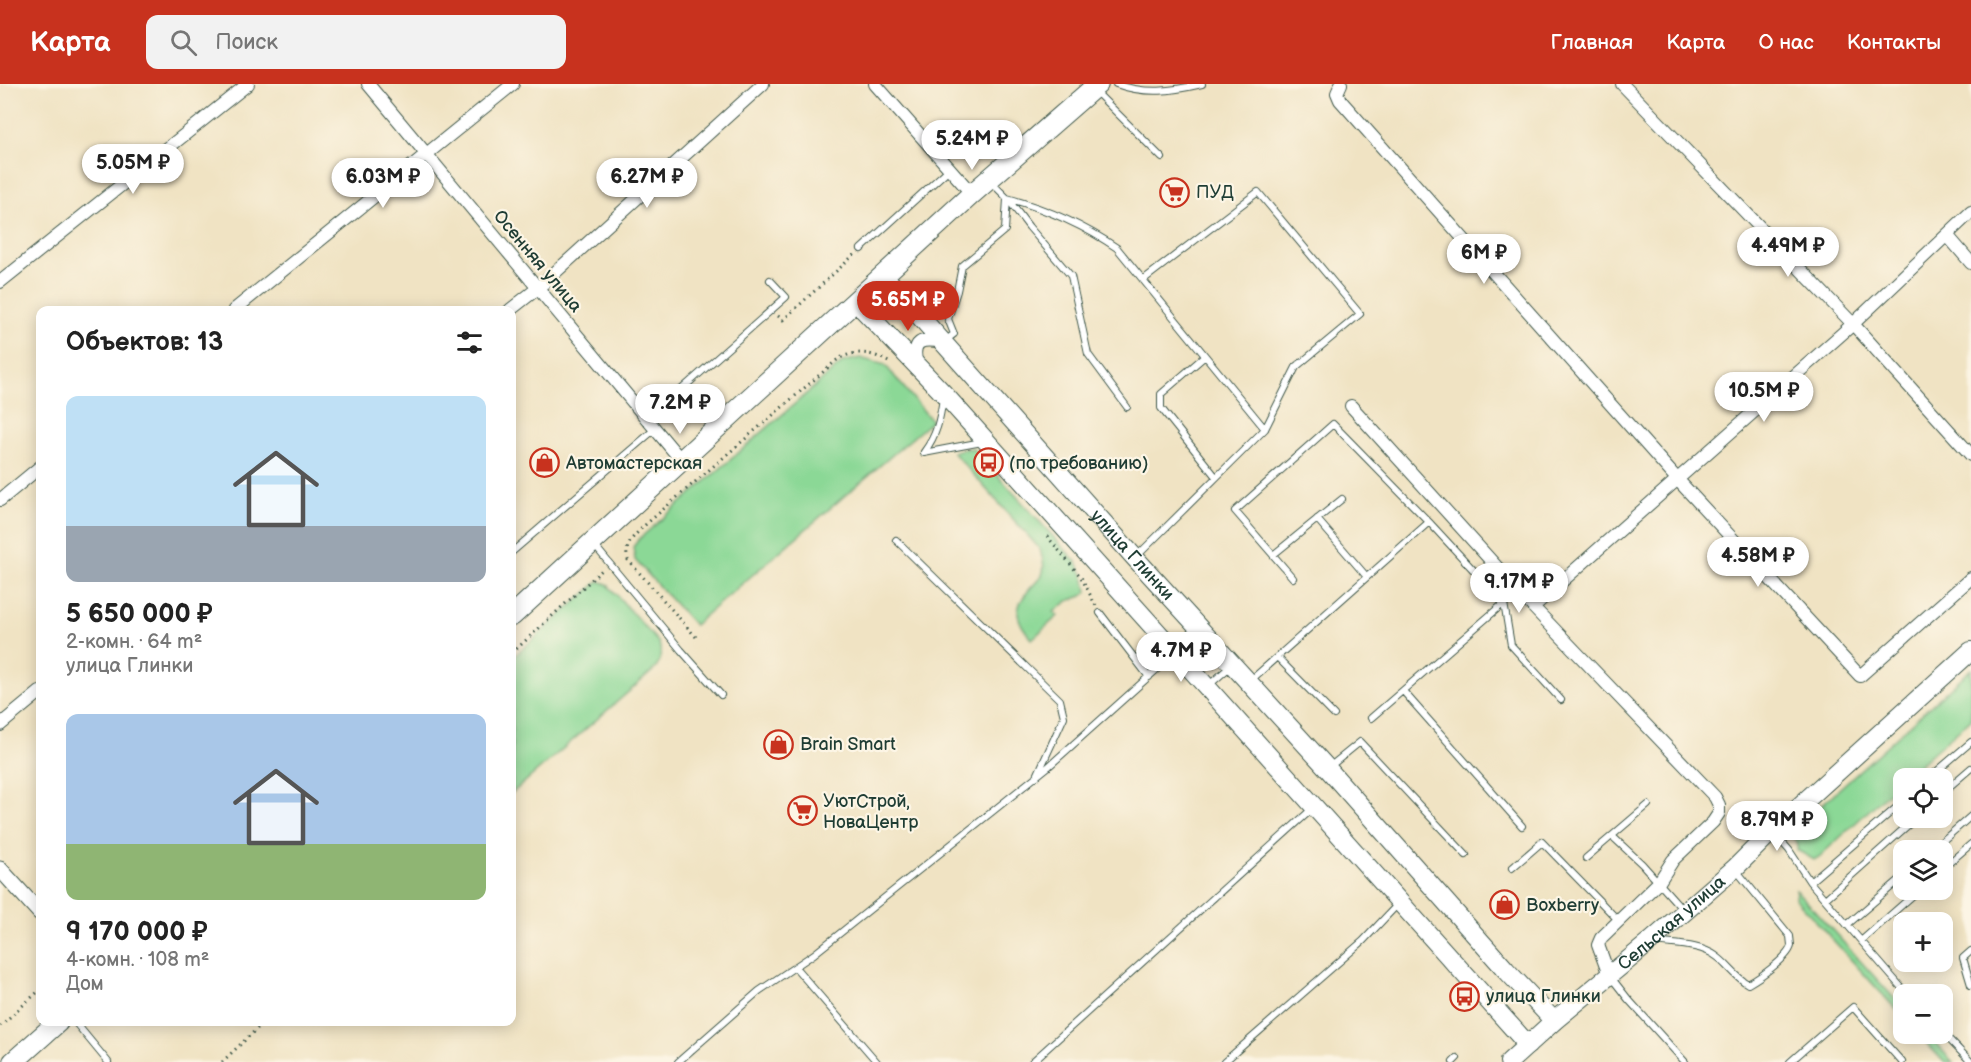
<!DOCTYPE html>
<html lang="ru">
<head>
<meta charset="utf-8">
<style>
	body { margin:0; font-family:"Balsamiq Sans",sans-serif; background:#f2f2f2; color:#222; height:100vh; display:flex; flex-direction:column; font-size:22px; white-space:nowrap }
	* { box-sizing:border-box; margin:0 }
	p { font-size:20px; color:#767676 }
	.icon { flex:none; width:33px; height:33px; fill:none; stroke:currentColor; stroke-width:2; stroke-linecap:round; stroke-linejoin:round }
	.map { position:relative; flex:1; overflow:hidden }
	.drawer { position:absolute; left:36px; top:222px; width:480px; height:720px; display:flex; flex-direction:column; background:#fff; border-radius:12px; box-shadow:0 3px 15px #0003 }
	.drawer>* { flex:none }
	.controls { position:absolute; left:1893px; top:684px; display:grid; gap:12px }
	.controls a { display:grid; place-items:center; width:60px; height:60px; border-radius:12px; background:#fff; box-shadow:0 3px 15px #0003; font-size:30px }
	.price { position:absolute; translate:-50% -51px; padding:0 14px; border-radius:21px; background:#fff; color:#222; font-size:20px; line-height:39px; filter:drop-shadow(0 2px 3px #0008) }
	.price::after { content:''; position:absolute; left:50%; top:36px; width:18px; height:14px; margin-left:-9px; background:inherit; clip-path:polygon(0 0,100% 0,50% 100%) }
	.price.active { background:#c8321e; color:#fff }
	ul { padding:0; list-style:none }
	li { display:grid; align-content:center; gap:12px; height:318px; padding:0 30px }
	li span { display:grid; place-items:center; height:186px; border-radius:12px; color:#555 }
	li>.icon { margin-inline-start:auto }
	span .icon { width:108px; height:108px; fill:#fffc; stroke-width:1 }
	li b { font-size:26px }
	h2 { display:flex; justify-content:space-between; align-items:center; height:72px; padding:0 30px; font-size:26px }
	header { display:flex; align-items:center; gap:36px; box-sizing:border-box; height:84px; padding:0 30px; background:#c8321e; color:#fff }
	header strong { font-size:28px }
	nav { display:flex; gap:33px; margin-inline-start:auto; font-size:21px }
	.search { width:420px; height:54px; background:#f2f2f2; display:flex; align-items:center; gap:15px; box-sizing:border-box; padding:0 21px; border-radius:12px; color:#767676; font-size:22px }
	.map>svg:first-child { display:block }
</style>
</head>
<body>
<header>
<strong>Карта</strong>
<div class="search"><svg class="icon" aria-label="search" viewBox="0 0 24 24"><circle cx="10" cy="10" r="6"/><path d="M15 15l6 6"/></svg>Поиск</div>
<nav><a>Главная</a><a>Карта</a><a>О нас</a><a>Контакты</a></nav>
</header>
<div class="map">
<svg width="1971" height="978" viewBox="0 0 1971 978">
	<rect width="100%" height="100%" fill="#fcf5e5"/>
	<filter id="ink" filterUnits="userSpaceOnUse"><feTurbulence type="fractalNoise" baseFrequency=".0167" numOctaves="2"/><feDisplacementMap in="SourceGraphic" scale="12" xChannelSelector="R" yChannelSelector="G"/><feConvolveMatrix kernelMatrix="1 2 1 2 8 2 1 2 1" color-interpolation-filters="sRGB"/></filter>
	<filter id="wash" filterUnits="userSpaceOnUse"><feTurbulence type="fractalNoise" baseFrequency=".008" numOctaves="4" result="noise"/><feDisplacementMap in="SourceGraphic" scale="24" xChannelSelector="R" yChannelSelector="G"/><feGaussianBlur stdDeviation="1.35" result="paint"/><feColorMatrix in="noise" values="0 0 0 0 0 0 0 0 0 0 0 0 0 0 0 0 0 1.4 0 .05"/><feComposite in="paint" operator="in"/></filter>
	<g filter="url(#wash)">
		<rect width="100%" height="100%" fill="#f0e3c3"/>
		<!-- green -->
		<path fill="#8bd896" stroke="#558a65" stroke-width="1.5" d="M 860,274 L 885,281 L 932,337 L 694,541 L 635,476 L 633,463 L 639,455 L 843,278 Z
			M 973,364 L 1077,479 L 1084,492 L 1087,508 L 1082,512 L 1068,517 L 1054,528 L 1058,532 L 1032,555 C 1016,537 1012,525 1029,506 C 1033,501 1039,496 1042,491 C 1046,483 1042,472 1039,464 L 953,368 L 958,366 Z
			M 599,497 L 607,500 L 659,559 C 662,569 661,576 656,584 L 512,709 L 512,574 Z
			M 1971,585 L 1971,635 L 1904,694 L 1819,773 L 1814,776 L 1797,766 L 1798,760 L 1792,752 L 1794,746 Z
			M 1796,806 L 1903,924 L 1903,933 L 1795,814 Z
			M 1918,950 L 1927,950 L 1953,978 L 1944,978 Z"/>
	</g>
	<g filter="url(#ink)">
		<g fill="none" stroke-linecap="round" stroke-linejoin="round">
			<defs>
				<path id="service" d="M 1116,0 C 1146,11 1172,7 1202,0
					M 1095,7 L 1162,74
					M 991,98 L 1007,114 L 1029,143 L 1071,192 L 1088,270 L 1127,323
					M 1007,114 C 1047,125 1082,140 1117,164 L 1265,345
					M 861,165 L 949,85
					M 945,257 L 954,250 L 948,235 L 957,207 L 962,182 L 1005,146 L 1007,115
					M 1205,272 L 1161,310 L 1161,324 L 1216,393
					M 648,335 L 786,213 L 770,196
					M 924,368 C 937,351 940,335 943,314
					M 924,369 L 982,358
					M 1317,435 L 1367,493
					M 896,456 L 1060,616 L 1064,633 L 1037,692
					M 595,462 L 681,566 L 721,611
					M 512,468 L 655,345
					M 1273,471 L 1342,415
					M 1137,472 L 1265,345 L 1296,283 L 1360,230 L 1258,108 L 1143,196
					M 1293,494 L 1235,427 L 1333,340 L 1429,438 L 1504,519 L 1511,561 L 1561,616
					M 1100,529 L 1149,593
					M 1277,573 L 1334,631
					M 1251,596 L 1429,438
					M 1208,602 L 1232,581
					M 1403,607 L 1522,742
					M 1371,634 L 1504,519
					M 1328,684 L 1360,658 L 1466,771
					M 1929,694 L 1971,658
					M 1942,709 L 1971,684
					M 1773,748 L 1789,766 L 1810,798 L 1907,910
					M 1612,752 L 1642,780 L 1684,827
					M 1932,766 L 1971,732
					M 1586,774 L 1648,721
					M 1512,784 L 1542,758 L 1618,836
					M 1942,785 L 1971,760
					M 1810,798 L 1904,717
					M 1825,815 L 1916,734
					M 1847,841 L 1904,792
					M 1861,857 L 1919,806
					M 1655,858 C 1673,861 1700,860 1716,872 C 1728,880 1735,893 1748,900 C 1759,894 1788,874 1791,862 C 1791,860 1790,853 1790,852 L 1736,786
					M 1971,867 L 1963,874 L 1971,901
					M 795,883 L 877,978
					M 1610,892 L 1628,915 L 1685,978
					M 75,938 L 108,978
					M 1942,948 L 1971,978
					M 678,978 L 759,907 L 814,870 L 1048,683 L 1174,570
					M 1032,978 L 1312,725
					M 1224,978 L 1363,857 L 1399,819
					M 1453,978 L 1457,974
					M 1790,978 L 1853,923 L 1902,978"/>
				<path id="minor" d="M 368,0 L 681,376
					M 875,0 L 972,110
					M 1341,0 L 1337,9 L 1340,16 L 1677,395 L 1860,592 L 1971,494
					M 1622,0 L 1853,240 L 1971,371
					M 1947,151 L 1971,179
					M 0,198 L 248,0
					M 234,226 L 513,0
					M 510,226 L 538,204 L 763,0
					M 917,282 C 911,256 921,254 943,258
					M 1351,322 L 1533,523 L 1715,713 L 1719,721 L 1719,729 L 1713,738 L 1673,776 L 1659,798 L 1601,854 L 1598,861 L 1609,891
					M 0,416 L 40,383
					M 1533,523 L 1853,240 L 1971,128
					M 0,641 L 40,608"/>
				<path id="tertiary" d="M 0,785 L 40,829"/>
				<g id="secondary">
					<path id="s1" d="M 883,191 L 1135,474 L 1328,685 L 1506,886 L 1554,937"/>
					<path d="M 855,217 L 944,310 L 1528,961"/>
					<path id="s2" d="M 1509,978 L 1554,937 L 1651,857 L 1735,784 L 1772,747 L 1971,567"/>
				</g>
				<path id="primary" d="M 512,532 L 972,110 L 1098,0
					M 13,978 L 58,938"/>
			</defs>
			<!-- service casing -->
			<use href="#service" stroke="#3e5649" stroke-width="8"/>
			<!-- minor casing -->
			<use href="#minor" stroke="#3e5649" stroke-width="14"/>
			<!-- tertiary casing -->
			<use href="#tertiary" stroke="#3e5649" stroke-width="17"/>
			<!-- secondary casing -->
			<use href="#secondary" stroke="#3e5649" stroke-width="20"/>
			<!-- primary casing -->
			<use href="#primary" stroke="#3e5649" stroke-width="22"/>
			<!-- path -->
			<path stroke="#3e5649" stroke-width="3" stroke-dasharray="1.5 4.5" stroke-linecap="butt" d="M 778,232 L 783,236 L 855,170
				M 1047,452 L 1081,493 L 1096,522
				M 696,553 L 628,476 C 623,461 635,451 645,441 L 837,276 C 854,265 873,268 890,279
				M 512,569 L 603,485
				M 0,942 L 40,906
				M 222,978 L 264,938"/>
			<!-- service -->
			<use href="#service" stroke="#fff" stroke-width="6"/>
			<!-- minor -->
			<use href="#minor" stroke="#fff" stroke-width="12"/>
			<!-- tertiary -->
			<use href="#tertiary" stroke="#fff" stroke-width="15"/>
			<!-- secondary -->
			<use href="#secondary" stroke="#fff" stroke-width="18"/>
			<!-- primary -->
			<use href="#primary" stroke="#fff" stroke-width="20"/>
		</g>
	</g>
	<!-- icons -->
	<defs>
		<symbol id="supermarket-ring" viewBox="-11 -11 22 22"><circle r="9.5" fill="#fcf5e5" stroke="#c8321e" stroke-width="1.5"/><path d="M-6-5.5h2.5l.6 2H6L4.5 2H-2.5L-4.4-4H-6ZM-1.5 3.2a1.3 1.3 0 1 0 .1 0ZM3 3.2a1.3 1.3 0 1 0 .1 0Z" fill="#c8321e"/></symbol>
		<symbol id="shop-ring" viewBox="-11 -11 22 22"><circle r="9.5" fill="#fcf5e5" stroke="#c8321e" stroke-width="1.5"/><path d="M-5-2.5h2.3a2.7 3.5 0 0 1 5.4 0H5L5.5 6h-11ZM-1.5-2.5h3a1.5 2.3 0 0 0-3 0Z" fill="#c8321e"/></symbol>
		<symbol id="bus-ring" viewBox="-11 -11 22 22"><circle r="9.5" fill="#fcf5e5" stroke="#c8321e" stroke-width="1.5"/><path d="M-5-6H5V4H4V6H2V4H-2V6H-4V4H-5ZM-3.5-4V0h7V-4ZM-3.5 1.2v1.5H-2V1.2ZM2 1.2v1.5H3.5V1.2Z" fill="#c8321e"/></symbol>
	</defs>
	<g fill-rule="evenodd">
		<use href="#supermarket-ring" x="1158" y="92" width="33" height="33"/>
		<use href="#shop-ring" x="528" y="362" width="33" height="33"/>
		<use href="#bus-ring" x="972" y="362" width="33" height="33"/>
		<use href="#shop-ring" x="762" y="644" width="33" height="33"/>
		<use href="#supermarket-ring" x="786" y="710" width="33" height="33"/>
		<use href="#shop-ring" x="1488" y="804" width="33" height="33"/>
		<use href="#bus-ring" x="1448" y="896" width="33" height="33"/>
	</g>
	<g text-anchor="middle" stroke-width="4.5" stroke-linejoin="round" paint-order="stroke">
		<!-- poi labels -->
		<g font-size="18" fill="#1f3d34" stroke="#fcf5e5" text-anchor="start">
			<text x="1196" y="114">ПУД</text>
			<text x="566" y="385">Автомастерская</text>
			<text x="1009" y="385">(по требованию)</text>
			<text x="800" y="666">Brain Smart</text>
			<text x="823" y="723">УютСтрой,<tspan x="823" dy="21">НоваЦентр</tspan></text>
			<text x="1526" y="827">Boxberry</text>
			<text x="1486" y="918">улица Глинки</text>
		</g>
		<!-- street labels -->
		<g font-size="18" fill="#1f3d34" stroke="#fcf5e5">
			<text transform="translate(538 177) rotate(50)" y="6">Осенняя улица</text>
			<text dy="6" stroke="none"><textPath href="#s1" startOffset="375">улица Глинки</textPath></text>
			<text dy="6" stroke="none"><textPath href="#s2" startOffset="214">Сельская улица</textPath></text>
		</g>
	</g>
</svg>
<div class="controls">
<a><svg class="icon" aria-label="locate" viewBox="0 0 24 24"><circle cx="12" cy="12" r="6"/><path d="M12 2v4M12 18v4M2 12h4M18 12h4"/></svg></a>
<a><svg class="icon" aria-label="layers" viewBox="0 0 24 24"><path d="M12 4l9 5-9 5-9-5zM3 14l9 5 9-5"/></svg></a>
<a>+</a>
<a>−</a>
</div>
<b class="price" style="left:972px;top:87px">5.24M ₽</b>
<b class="price" style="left:133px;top:111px">5.05M ₽</b>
<b class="price" style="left:383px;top:125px">6.03M ₽</b>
<b class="price" style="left:647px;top:125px">6.27M ₽</b>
<b class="price" style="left:1788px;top:194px">4.49M ₽</b>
<b class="price" style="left:1484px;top:201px">6M ₽</b>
<b class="price active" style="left:908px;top:248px">5.65M ₽</b>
<b class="price" style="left:1764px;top:339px">10.5M ₽</b>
<b class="price" style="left:680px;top:351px">7.2M ₽</b>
<b class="price" style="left:1758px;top:504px">4.58M ₽</b>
<b class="price" style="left:1519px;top:530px">9.17M ₽</b>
<b class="price" style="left:1181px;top:599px">4.7M ₽</b>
<b class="price" style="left:1777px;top:768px">8.79M ₽</b>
<section class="drawer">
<h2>Объектов: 13<svg class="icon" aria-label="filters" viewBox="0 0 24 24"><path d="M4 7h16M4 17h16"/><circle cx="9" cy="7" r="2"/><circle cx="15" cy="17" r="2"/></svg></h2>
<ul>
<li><span style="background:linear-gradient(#bfe0f5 70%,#9aa5b1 0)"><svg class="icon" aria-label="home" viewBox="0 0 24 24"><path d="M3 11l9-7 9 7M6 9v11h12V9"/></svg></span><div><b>5 650 000 ₽</b><p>2-комн. · 64 m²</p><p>улица Глинки</p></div></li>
<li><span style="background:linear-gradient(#a9c7e8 70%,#8fb573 0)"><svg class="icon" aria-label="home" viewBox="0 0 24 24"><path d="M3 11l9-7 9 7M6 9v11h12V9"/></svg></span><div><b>9 170 000 ₽</b><p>4-комн. · 108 m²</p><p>Дом</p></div></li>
</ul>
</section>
</div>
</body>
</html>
